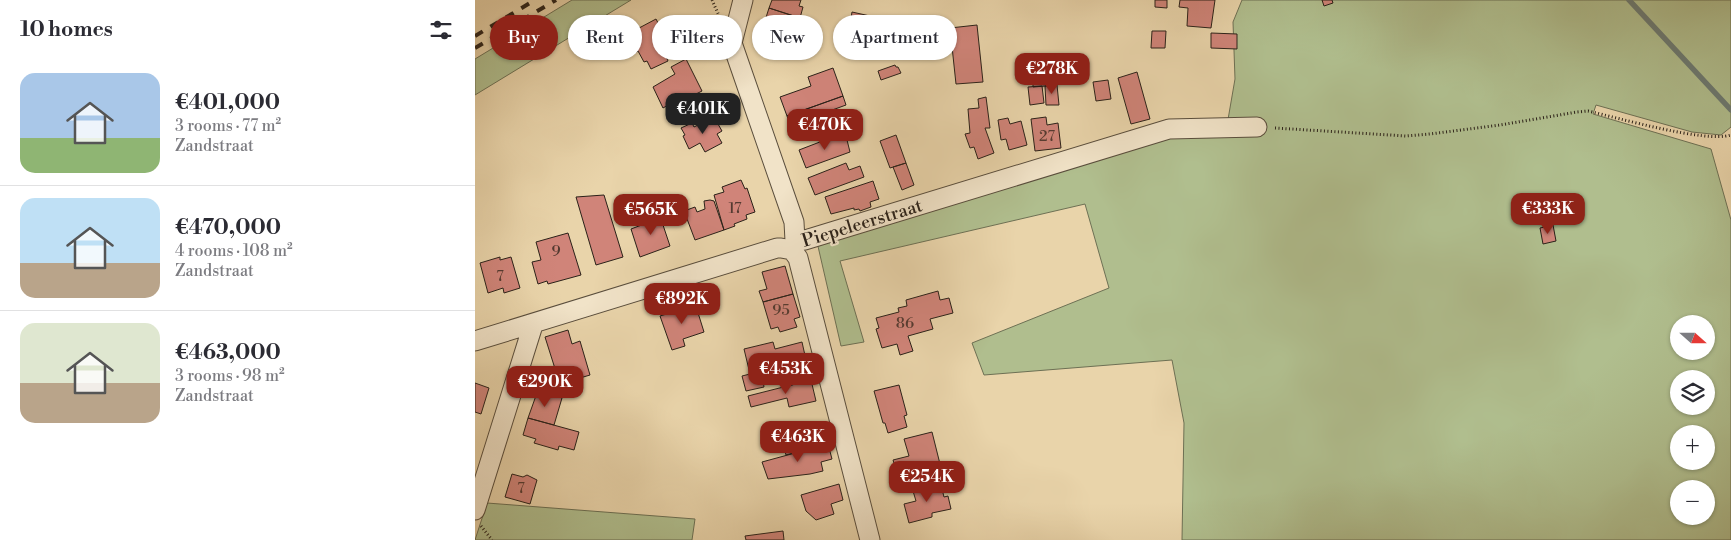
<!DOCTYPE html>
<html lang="en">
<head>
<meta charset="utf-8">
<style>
	body { margin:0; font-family:"Libre Bodoni",serif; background:#f2f2f3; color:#2b2b33; height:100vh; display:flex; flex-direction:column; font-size:19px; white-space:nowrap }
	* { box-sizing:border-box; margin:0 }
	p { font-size:16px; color:#7c7c81 }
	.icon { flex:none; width:28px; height:28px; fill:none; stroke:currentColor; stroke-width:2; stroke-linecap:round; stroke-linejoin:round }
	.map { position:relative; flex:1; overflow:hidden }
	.panel { display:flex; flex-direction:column; background:#fff; width:475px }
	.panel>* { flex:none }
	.guide { position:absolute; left:15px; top:15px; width:475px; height:45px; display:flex; gap:10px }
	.needle { width:32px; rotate:111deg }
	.controls { position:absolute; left:1195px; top:315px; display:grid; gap:10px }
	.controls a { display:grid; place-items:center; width:45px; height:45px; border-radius:50%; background:#fff; box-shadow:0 1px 4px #0004; font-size:25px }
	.price { position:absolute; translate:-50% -42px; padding:0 11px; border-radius:10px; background:#8f2418; color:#fff; font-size:16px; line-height:32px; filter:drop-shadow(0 1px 2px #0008) }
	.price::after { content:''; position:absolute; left:50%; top:30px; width:15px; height:11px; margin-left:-8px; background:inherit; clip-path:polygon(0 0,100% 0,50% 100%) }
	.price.current { background:#222; color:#fff }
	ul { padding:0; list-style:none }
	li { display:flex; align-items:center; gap:15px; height:125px; padding:0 20px }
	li+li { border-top:1px solid #e1e1e2 }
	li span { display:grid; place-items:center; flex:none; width:140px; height:100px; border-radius:15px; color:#555 }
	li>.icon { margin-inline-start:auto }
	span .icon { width:60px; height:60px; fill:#fffc; stroke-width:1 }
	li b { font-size:21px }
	h2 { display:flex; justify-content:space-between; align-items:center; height:60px; padding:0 20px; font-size:21px }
	.tag { padding:0 18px; border-radius:22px; background:#fff; box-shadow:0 1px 4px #0004; font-size:18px; line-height:45px }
	.tag.current { background:#8f2418; color:#fff }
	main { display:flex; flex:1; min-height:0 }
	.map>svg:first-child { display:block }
</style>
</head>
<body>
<main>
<section class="panel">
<h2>10 homes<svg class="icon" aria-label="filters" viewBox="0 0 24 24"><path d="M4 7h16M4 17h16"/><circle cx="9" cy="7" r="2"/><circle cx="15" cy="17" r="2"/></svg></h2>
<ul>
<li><span style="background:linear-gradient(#a9c7e8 65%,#8fb573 0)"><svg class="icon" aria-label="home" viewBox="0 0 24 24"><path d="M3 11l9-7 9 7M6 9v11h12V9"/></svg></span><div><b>€401,000</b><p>3 rooms · 77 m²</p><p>Zandstraat</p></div></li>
<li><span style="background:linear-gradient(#bfe0f5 65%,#b9a48a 0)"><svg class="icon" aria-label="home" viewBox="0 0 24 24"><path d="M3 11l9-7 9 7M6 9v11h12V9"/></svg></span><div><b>€470,000</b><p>4 rooms · 108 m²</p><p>Zandstraat</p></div></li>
<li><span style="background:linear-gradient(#dfe7d0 60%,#b9a48a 0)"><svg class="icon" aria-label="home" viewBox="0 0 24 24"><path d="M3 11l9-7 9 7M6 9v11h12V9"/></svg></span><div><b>€463,000</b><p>3 rooms · 98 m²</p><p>Zandstraat</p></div></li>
</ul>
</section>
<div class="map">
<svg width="1256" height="540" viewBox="0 0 1256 540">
	<rect width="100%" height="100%" fill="#e9d4aa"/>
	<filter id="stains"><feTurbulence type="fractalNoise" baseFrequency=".004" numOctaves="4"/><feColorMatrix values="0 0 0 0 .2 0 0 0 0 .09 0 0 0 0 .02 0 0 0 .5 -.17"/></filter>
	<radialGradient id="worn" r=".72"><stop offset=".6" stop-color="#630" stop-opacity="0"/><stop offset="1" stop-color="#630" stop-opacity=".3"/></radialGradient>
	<!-- green -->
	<path fill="#b0be8e" stroke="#6d7054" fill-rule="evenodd" d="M 97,0 L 156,0 L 0,95 L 0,59 Z
		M 767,0 L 1256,0 L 1256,127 L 1246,135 L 1217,132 L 1121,105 L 1118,114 L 1236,149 L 1256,220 L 1256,540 L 707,540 L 709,423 L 697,360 L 509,375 L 497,343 L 634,288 L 610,204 L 365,261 L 389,342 L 366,346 L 342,242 L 677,138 L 751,131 L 760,79 L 758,22 ZM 1204,324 L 1231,324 L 1231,351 L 1204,351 ZM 1204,379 L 1231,379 L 1231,406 L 1204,406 ZM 1204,434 L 1231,434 L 1231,461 L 1204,461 ZM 1204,489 L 1231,489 L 1231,516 L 1204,516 Z
		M 12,503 L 220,519 L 217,540 L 0,540 Z"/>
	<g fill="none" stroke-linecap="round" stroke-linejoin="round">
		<!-- stream -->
		<path stroke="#6d7b73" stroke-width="5.5" d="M 1154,0 L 1256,110"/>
	</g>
	<!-- building -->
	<path fill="#d08479" stroke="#2a2119" d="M 297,0 L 326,0 L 324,6 L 328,7 L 325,18 L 294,8 Z
		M 680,0 L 692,0 L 692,8 L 680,7 Z
		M 705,0 L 740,0 L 736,28 L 712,26 L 713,8 L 704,7 Z
		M 847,0 L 857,0 L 858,3 L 849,6 Z
		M 294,8 L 325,18 L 318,41 L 303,36 L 297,53 L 287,50 L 288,44 L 283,43 Z
		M 377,12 L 395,16 L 394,20 L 400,21 L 398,29 L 375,24 Z
		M 181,19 L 196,48 L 189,52 L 193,61 L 176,69 L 172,61 L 169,62 L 163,51 L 159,53 L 149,36 Z
		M 502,25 L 508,82 L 481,84 L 475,28 Z
		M 677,31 L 691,31 L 690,48 L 676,48 Z
		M 736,33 L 762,34 L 762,49 L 736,48 Z
		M 211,59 L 227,91 L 203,103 L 202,100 L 188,108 L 178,87 L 200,74 L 196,67 Z
		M 420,65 L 421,67 L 423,67 L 426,73 L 406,80 L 403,71 Z
		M 358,68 L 368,96 L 312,116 L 305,97 L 336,86 L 333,77 Z
		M 662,72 L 675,119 L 656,124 L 643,78 Z
		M 581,76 L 582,85 L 558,87 L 558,78 Z
		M 633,80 L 636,99 L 621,101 L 618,82 Z
		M 582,85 L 584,105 L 571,105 L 570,86 Z
		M 567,86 L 569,103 L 555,105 L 553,87 Z
		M 368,96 L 371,105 L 349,113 L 352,121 L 318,133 L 312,116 Z
		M 511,97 L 515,128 L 510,128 L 519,153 L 503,159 L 499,147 L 495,148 L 490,134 L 495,133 L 493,109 L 504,108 L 503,99 Z
		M 239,117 L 247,131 L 242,134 L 247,143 L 230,152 L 225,143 L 214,149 L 208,136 L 210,135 L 206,128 L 217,123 L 219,127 Z
		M 571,117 L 572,125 L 583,123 L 586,148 L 560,151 L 556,119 Z
		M 533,118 L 535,124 L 546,121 L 552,145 L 534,150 L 531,139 L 526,140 L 523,120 Z
		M 363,135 L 368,136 L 372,140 L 375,152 L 331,168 L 324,150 Z
		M 421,135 L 431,163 L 415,168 L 405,141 Z
		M 371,163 L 374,170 L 385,166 L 389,177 L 340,195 L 333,178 Z
		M 431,163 L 439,185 L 427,190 L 418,167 Z
		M 266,180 L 270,189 L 272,188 L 280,212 L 271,215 L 272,219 L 259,224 L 260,226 L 249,230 L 239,195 L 249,192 L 247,187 Z
		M 398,181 L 404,199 L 395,202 L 396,207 L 385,211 L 384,209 L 379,210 L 379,208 L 356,214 L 350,197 Z
		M 129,195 L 148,257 L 121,265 L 101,197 Z
		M 235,200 L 239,201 L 249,230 L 220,240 L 209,211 L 220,207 L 222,212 L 230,209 L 229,201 Z
		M 186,210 L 189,218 L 186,219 L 195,246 L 165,257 L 156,229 L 177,221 L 176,217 L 177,214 Z
		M 1078,225 L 1081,241 L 1068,244 L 1065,228 Z
		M 93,233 L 106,275 L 73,284 L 72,281 L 63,284 L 57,262 L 66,260 L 61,242 Z
		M 25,257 L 25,260 L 36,257 L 45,288 L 29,293 L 28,288 L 13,293 L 5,263 Z
		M 310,266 L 318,294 L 288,302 L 284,291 L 292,289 L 287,272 Z
		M 463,291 L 465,300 L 474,298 L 478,313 L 455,319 L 458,329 L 433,336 L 438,351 L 425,355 L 422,344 L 407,348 L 401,329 L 404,328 L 401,318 L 424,312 L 423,308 L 432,306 L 431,300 Z
		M 318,294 L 325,317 L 319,319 L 322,327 L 305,332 L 303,327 L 296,329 L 288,302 Z
		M 219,300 L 229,332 L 208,339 L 210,346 L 197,350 L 185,316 L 208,309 L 206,304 Z
		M 93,330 L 97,344 L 105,341 L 115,375 L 95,381 L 92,372 L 82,375 L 70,337 Z
		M 298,342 L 300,349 L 327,342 L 331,360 L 275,374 L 269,349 Z
		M 331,360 L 336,380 L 309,387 L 307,376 L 288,380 L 289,387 L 271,391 L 267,376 Z
		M 336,380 L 341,401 L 314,407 L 312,398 L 276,407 L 273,396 Z
		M 0,383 L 14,388 L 6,414 L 0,412 Z
		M 424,385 L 432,415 L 429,416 L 432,427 L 413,433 L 410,423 L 408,423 L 399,391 Z
		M 63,390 L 87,398 L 79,425 L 53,418 Z
		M 53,418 L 104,432 L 99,450 L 84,446 L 83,450 L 59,443 L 61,439 L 48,435 Z
		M 349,429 L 353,444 L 311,455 L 307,440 Z
		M 457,432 L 465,464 L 423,476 L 418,460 L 434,456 L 429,439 Z
		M 353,444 L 357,459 L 346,462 L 348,471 L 335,474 L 293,479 L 287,462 Z
		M 37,474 L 48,477 L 52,475 L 62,480 L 55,504 L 30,497 Z
		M 462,481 L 464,489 L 467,489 L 469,497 L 473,496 L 476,509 L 457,513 L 457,517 L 434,523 L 429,504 L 441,501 L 438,491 L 451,487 L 450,485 Z
		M 364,484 L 368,500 L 356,504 L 359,514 L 341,520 L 331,511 L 326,495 Z
		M 308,531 L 309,540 L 271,540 L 270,536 Z"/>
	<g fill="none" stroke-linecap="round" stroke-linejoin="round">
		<defs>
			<path id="street" d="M 268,0 L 257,43 L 319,222 L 320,241
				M 317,250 L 320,241 L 330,240 L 694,129 L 782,127
				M 317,250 L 323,258 L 395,540
				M 0,341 L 302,248 L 306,248 L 317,250
				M 0,510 L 58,325"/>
		</defs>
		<!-- street casing -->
		<use href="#street" stroke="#5a4e3d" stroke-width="21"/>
		<!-- path -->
		<path stroke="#2a2119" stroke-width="3" stroke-dasharray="1 2.5" stroke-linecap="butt" d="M 237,0 L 245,18
			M 800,128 L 931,136 L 955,134 L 1025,125 L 1102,112 L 1113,111 C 1144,118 1229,143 1256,135
			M 6,526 L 17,540"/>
		<!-- street -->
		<use href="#street" stroke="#f1e3c8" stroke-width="19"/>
		<!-- rail -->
		<path stroke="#2a2119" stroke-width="4" stroke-dasharray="9 9" stroke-linecap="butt" d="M 0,36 L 60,0
			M 0,48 L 81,0"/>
	</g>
	<g text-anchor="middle" stroke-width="4" stroke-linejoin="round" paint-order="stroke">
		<!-- number labels -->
		<g font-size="15" fill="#543a31">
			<text x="572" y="141">27</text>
			<text x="260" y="213">17</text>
			<text x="81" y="256">9</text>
			<text x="25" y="281">7</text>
			<text x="306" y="315">95</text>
			<text x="430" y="328">86</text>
			<text x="46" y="493">7</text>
		</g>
		<!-- street labels -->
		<g font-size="18" fill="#2a2119" stroke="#f1e3c8">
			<text transform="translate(387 223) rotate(-17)" y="6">Piepeleerstraat</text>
		</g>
	</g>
	<rect width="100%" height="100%" filter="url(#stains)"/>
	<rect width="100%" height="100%" fill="url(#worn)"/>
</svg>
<div class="controls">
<a><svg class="needle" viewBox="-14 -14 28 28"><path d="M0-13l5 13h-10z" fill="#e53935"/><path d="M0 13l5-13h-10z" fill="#7c7c81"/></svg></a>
<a><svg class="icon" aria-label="layers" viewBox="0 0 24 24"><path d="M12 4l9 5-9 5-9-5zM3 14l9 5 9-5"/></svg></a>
<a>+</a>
<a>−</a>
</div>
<b class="price" style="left:577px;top:95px">€278K</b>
<b class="price current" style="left:228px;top:135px">€401K</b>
<b class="price" style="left:350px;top:151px">€470K</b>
<b class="price" style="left:1073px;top:235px">€333K</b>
<b class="price" style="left:176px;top:236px">€565K</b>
<b class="price" style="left:207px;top:325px">€892K</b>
<b class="price" style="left:311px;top:395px">€453K</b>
<b class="price" style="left:70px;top:408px">€290K</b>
<b class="price" style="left:323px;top:463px">€463K</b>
<b class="price" style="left:452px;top:503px">€254K</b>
<div class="guide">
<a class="tag current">Buy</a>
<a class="tag">Rent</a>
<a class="tag">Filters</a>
<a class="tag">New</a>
<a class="tag">Apartment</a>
</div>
</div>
</main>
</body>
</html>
